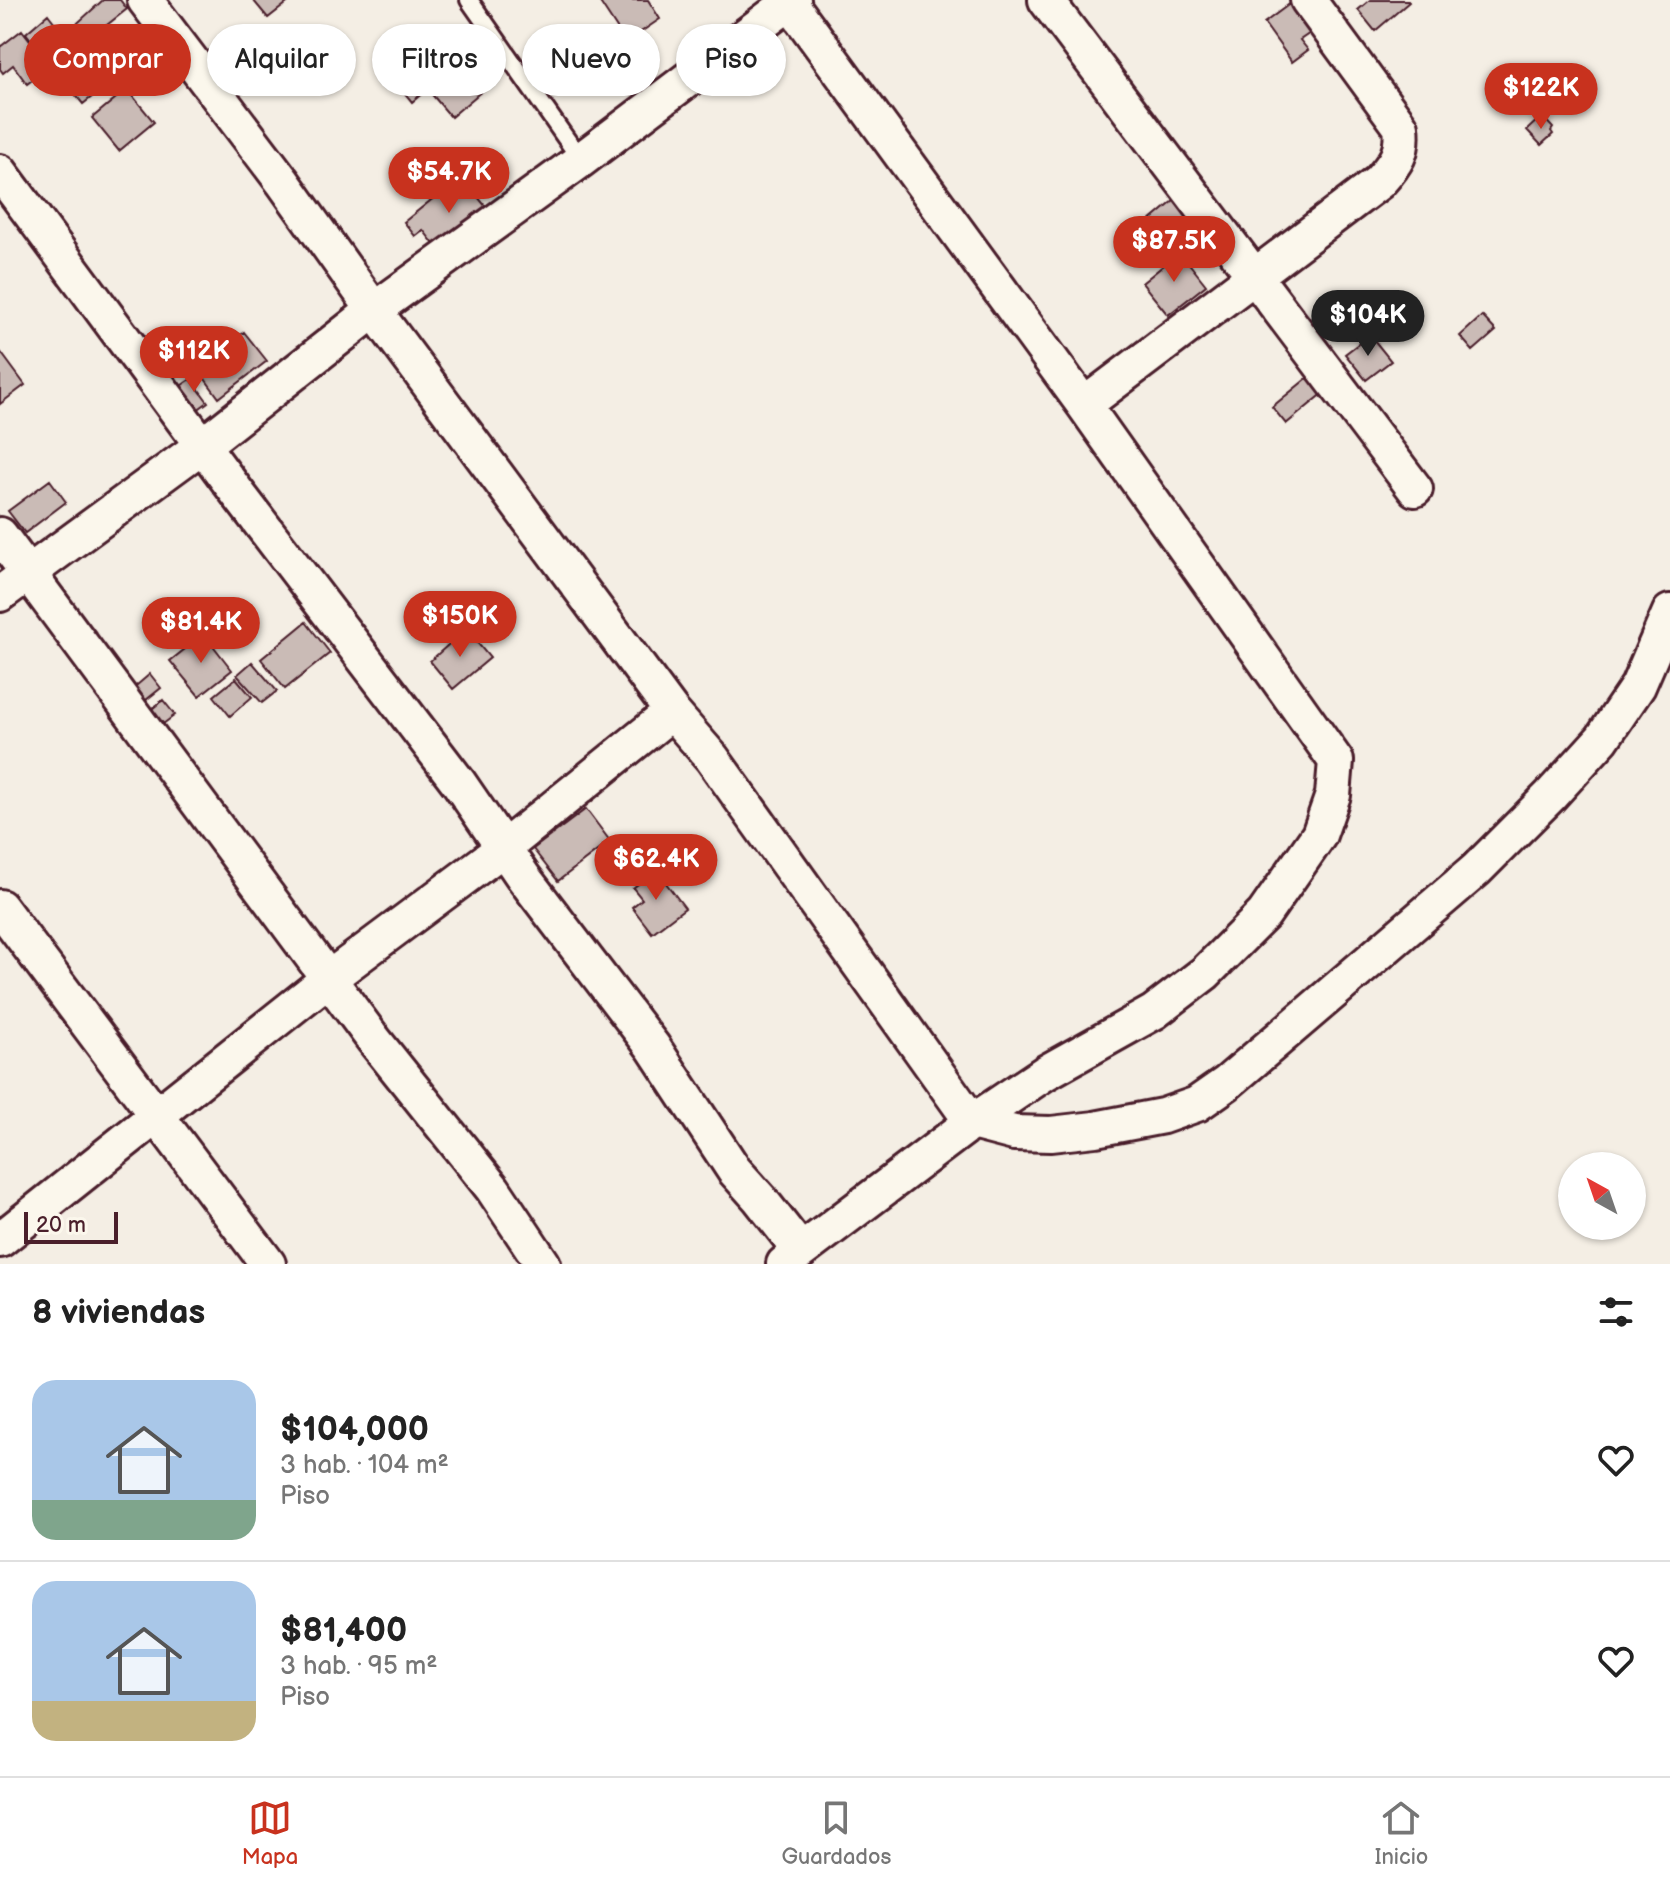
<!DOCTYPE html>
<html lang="es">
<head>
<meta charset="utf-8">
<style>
	body { margin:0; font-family:"Balsamiq Sans",sans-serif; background:#f2f2f2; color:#222; height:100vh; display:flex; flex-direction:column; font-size:30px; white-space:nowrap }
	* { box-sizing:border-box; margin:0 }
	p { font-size:26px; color:#767676 }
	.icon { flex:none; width:44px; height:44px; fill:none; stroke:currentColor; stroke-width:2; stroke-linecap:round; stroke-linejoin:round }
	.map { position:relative; height:1264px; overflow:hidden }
	.sheet { display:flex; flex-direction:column; background:#fff; flex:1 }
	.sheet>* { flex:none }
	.guide { position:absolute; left:24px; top:24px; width:800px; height:72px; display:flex; gap:16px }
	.needle { width:52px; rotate:320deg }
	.fabs { position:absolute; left:1558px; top:1152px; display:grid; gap:16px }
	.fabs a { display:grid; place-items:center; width:88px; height:88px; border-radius:50%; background:#fff; box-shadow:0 2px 6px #0004; font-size:40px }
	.scale { position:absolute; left:24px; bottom:20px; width:94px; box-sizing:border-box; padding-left:8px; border:4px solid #4a1f2b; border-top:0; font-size:22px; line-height:28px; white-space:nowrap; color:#4a1f2b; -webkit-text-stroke:6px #fbf7ec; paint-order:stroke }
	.price { position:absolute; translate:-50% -68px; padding:0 18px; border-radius:28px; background:#c8321e; color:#fff; font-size:26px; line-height:52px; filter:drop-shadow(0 2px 4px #0008) }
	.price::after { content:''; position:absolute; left:50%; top:48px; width:24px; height:18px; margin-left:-12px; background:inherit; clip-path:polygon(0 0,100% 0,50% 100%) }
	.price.selected { background:#222; color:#fff }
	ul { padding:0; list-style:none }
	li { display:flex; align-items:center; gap:24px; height:200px; padding:0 32px }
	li+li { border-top:2px solid #e0e0e0 }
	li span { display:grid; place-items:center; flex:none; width:224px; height:160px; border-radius:24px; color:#555 }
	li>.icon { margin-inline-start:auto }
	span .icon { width:96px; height:96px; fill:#fffc; stroke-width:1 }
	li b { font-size:34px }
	h2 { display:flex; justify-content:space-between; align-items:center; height:96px; padding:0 32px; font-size:34px }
	.tag { padding:0 28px; border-radius:36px; background:#fff; box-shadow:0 2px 6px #0004; font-size:28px; line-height:72px }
	.tag.selected { background:#c8321e; color:#fff }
	.tab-bar { display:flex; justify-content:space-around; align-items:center; height:112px; border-top:2px solid #e0e0e0; background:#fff; font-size:22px; color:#767676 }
	.tab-bar a { display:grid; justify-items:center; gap:4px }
	.tab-bar .selected { color:#c8321e }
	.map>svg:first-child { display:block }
</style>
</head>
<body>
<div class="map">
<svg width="1670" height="1264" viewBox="0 0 1670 1264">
	<rect width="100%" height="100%" fill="#f4eee4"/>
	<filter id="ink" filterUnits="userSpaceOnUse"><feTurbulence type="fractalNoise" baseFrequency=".0125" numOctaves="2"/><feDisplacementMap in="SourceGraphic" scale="16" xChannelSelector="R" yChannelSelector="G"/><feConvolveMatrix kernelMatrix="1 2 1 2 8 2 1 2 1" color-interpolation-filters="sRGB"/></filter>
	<g filter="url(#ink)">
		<!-- building -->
		<path fill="#cabbb6" stroke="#4a1f2b" stroke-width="2" d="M 103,0 L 120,0 L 127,9 L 83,44 L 71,29 Z
			M 253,0 L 291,0 L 268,18 Z
			M 601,0 L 648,0 L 660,19 L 626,42 L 599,1 Z
			M 1295,0 L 1316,29 L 1300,40 L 1308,50 L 1292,62 L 1264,23 Z
			M 1370,0 L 1408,0 L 1409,2 L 1375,31 L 1358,10 Z
			M 48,14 L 75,49 L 52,67 L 26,33 Z
			M 427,25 L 440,40 L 425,52 L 444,75 L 412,102 L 386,70 L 398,61 L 392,54 Z
			M 22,30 L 50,66 L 27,84 L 13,65 L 3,73 L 0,69 L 0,47 Z
			M 472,54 L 495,80 L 451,117 L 429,91 Z
			M 71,58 L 89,80 L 98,72 L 108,84 L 83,104 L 56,71 Z
			M 127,89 L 154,122 L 119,151 L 92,118 Z
			M 1542,116 L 1553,128 L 1551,131 L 1553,134 L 1541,145 L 1527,130 Z
			M 461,176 L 491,213 L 441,253 L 423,230 L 415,236 L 404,222 Z
			M 1181,195 L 1199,217 L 1161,249 L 1143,227 Z
			M 1180,252 L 1206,285 L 1168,315 L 1142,283 Z
			M 1482,316 L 1496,331 L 1473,351 L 1460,336 Z
			M 244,332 L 267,361 L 219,398 L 197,368 Z
			M 1370,335 L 1391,361 L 1366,380 L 1345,354 Z
			M 0,351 L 25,385 L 0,404 Z
			M 1311,375 L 1325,392 L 1286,424 L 1272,407 Z
			M 191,379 L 208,402 L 197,410 L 179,387 Z
			M 50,480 L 66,502 L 25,533 L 8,511 Z
			M 306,622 L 330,653 L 285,689 L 261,659 Z
			M 466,629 L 490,658 L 453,689 L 430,661 Z
			M 204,634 L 232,670 L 199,696 L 170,661 Z
			M 252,662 L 277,691 L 262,703 L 237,675 Z
			M 150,674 L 161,688 L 141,704 L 130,691 Z
			M 236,678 L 252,697 L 230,716 L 214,696 Z
			M 163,700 L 175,715 L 159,727 L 147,713 Z
			M 586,809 L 610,841 L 558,881 L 533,849 Z
			M 656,870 L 685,908 L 652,933 L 632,907 L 642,899 L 633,888 Z"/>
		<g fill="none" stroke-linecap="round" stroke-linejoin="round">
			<defs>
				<path id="lane" d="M 469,0 L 581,160"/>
				<path id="street" d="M 145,0 L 283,182 L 374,310 L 672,712 L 712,758 L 972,1122 L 1014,1133 L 1051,1134 L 1095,1129 L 1163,1116 L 1197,1104 L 1227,1083 L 1476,870 L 1550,796 L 1602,739 L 1638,686 L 1670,612
					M 1046,0 L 1415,489
					M 0,172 L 239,495 L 459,783 L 524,878 L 653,1047 L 734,1170 L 760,1199 L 801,1251
					M 1084,405 L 1379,182 C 1396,163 1404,152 1401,127 L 1308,0
					M 0,535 L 374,1040 L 493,1189 L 543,1264
					M 0,594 L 203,445 L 374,310 L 581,160 L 793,0
					M 0,907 L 268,1264
					M 0,1240 L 328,979 L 505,847 L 672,712
					M 784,1264 L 972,1122 L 1045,1073 L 1154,1012 L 1205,973 L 1264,914 L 1319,835 L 1333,795 L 1336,761 L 1084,405 L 788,0"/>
			</defs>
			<!-- lane casing -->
			<use href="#lane" stroke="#4a1f2b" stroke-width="22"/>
			<!-- street casing -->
			<use href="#street" stroke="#4a1f2b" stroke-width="40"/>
			<!-- lane -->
			<use href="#lane" stroke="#fbf7ec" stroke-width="16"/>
			<!-- street -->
			<use href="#street" stroke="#fbf7ec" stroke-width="34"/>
		</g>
	</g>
</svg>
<div class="fabs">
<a><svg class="needle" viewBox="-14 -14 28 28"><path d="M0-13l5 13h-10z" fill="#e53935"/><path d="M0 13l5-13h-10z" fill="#767676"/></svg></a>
</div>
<div class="scale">20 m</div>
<b class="price" style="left:1541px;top:131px">$122K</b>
<b class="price" style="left:449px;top:215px">$54.7K</b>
<b class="price" style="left:1174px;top:284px">$87.5K</b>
<b class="price selected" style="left:1368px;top:358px">$104K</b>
<b class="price" style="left:194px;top:394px">$112K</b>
<b class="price" style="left:460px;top:659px">$150K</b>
<b class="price" style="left:201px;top:665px">$81.4K</b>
<b class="price" style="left:656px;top:902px">$62.4K</b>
<div class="guide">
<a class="tag selected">Comprar</a>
<a class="tag">Alquilar</a>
<a class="tag">Filtros</a>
<a class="tag">Nuevo</a>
<a class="tag">Piso</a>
</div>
</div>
<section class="sheet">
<h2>8 viviendas<svg class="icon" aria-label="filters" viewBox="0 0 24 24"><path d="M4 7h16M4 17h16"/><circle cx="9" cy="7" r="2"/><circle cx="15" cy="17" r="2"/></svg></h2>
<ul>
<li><span style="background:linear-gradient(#a9c7e8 75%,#7fa58c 0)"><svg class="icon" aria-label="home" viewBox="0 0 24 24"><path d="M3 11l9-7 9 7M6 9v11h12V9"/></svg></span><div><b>$104,000</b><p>3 hab. · 104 m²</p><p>Piso</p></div><svg class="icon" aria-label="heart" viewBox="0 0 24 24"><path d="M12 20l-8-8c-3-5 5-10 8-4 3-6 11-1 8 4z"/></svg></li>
<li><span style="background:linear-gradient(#a9c7e8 75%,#c2b280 0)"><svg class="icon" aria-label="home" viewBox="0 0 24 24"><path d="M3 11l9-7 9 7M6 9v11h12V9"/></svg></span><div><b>$81,400</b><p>3 hab. · 95 m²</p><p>Piso</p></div><svg class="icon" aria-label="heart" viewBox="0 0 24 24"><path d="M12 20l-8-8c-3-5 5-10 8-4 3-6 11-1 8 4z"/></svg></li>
</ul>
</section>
<nav class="tab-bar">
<a class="selected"><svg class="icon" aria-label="map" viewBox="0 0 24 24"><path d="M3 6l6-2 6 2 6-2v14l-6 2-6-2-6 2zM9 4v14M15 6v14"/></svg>Mapa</a>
<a><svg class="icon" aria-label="saved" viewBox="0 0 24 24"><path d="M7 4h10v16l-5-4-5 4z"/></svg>Guardados</a>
<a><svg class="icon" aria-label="home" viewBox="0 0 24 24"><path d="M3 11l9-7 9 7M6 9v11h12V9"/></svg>Inicio</a>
</nav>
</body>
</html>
